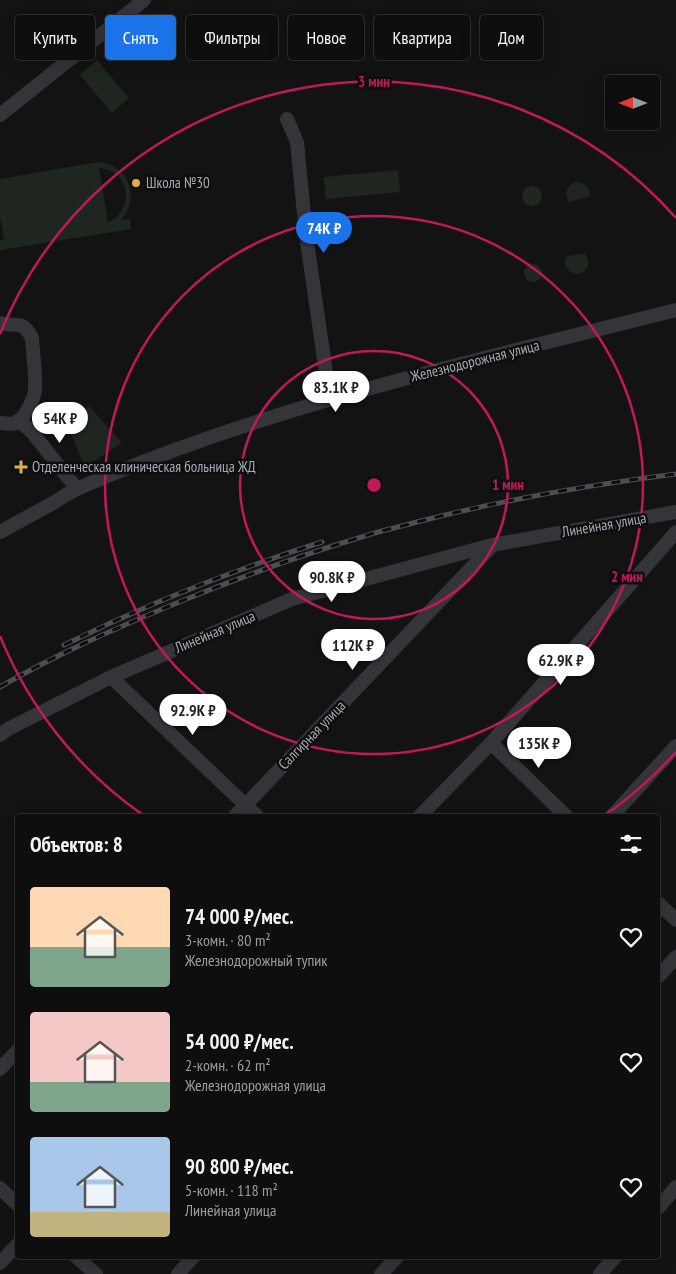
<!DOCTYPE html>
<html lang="ru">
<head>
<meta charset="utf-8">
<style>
	body { margin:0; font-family:"PT Sans Narrow",sans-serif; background:#1c1c1d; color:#f1f3f6; height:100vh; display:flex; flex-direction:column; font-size:19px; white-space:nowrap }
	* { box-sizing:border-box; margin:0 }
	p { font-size:16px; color:#9b9c9e }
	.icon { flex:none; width:28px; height:28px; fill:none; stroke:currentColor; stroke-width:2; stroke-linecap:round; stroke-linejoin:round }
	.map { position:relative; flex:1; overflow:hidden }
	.drawer { position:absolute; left:15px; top:814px; width:645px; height:445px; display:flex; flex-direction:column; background:#0e0e0f; border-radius:5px; box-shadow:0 5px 20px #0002,0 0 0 1px #2e2e2f }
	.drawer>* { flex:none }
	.top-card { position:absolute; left:15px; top:15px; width:646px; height:45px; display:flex; gap:10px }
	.needle { width:32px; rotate:270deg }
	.buttons { position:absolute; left:605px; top:75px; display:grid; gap:10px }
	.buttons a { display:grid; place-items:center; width:55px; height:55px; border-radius:5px; background:#0e0e0f; box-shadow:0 5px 20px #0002,0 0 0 1px #2e2e2f; font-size:25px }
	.price { position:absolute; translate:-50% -42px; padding:0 11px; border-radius:18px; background:#fff; color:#222; font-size:16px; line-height:32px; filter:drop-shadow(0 1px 2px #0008) }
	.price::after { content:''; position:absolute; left:50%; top:30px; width:15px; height:11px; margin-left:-8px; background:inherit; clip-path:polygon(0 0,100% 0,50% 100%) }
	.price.on { background:#1a73e8; color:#fff }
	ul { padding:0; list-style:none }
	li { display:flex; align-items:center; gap:15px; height:125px; padding:0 15px }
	li span { display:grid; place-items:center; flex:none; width:140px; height:100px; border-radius:5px; color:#555 }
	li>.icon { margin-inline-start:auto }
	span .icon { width:60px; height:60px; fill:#fffc; stroke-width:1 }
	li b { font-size:21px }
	h2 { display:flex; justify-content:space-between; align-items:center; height:60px; padding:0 15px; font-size:21px }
	.tag { padding:0 18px; border-radius:5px; background:#0e0e0f; box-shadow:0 5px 20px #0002,0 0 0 1px #2e2e2f; font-size:18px; line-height:45px }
	.tag.on { background:#1a73e8; color:#fff }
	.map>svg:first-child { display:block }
</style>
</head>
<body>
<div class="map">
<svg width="676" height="1274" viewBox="0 0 676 1274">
	<rect width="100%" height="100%" fill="#131314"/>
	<!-- green -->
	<path fill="#1f2620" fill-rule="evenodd" d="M 97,60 L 129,98 L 112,113 L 80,75 Z
		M 98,162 C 129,165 141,197 121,220 L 130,219 L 131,229 L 0,250 L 0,240 L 4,240 L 0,216 L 0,179 ZM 99,168 C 131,171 135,209 108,223 Z
		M 398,170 L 400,192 L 326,199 L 324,177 Z
		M 575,182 C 584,182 590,187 590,196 L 569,202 C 564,193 567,186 575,182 Z
		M522 196a10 10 0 1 1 20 0a10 10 0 1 1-20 0Z
		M 585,254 C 592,263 587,273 576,274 L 569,271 L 565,264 L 567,256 Z
		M524 273a9 9 0 1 1 18 0a9 9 0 1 1-18 0Z
		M 89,406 L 122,443 L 85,467 L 65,420 Z"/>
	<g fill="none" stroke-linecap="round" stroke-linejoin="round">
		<!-- minor -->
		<path stroke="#343439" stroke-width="14" d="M 0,115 L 144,0
			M 287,119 L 297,142 L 306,235 L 329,393 L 331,399
			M 0,323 C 16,328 22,318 32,338 C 33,355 36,373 35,389 C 35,398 24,419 16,423 C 11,425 5,423 0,423
			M 19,420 L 32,432 L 77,489
			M 0,532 C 18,522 35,513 53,503 C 61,498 70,492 79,488 C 270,405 475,361 676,310
			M 111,677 L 257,816
			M 0,735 L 8,729 L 111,677 L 292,599 L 492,545 L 676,512
			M 491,743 L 566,816
			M 235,816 L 492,546
			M 420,816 L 491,743 L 676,532
			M 612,816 L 676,746
			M 658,903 L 676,920
			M 658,977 L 676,957
			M 0,1069 L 18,1050
			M 0,1188 L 18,1205
			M 658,1208 L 676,1187
			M 75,1256 L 96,1274
			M 0,1263 L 18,1244
			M 178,1274 L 194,1256
			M 381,1274 L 398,1256
			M 600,1274 L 616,1256"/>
		<defs>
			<path id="rail" d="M 64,645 C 147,604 233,570 322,542
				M 0,687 C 53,656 110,631 167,607 C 232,580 298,556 365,536 C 382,530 400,527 417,522 C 502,500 588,485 676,474"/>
		</defs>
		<!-- rail casing -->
		<use href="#rail" stroke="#4d4e53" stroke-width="5"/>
		<!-- rail -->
		<use href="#rail" stroke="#0e0e0f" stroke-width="3" stroke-dasharray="9" stroke-linecap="butt"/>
	</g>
	<!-- distance rings -->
	<g fill="none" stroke="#c2185b" stroke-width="2.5">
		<circle cx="374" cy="485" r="134"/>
		<circle cx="374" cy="485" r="269"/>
		<path d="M676 752A403 403 0 0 1 605 815M143 815A403 403 0 0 1 0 636M0 334A403 403 0 0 1 676 218"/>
	</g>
	<!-- markers -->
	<g fill="#dfb240" stroke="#0e0e0f" stroke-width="2">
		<circle cx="136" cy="183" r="5"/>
		<path d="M18.5 459.5h5v5h5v5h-5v5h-5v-5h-5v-5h5z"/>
	</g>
	<g text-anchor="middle" stroke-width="5" stroke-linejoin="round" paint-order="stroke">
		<!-- poi labels -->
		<g font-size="15" fill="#a5a9b3" stroke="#0e0e0f" text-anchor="start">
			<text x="146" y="188">Школа №30</text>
			<text x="32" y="472">Отделенческая клиническая больница ЖД</text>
		</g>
		<!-- street labels -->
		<g font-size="15" fill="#a5a9b3" stroke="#0e0e0f">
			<text transform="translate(475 361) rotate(-14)" y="5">Железнодорожная улица</text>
			<text transform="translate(604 525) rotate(-10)" y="5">Линейная улица</text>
			<text transform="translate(215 632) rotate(-23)" y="5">Линейная улица</text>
			<text transform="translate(312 735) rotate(-46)" y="5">Салгирная улица</text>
		</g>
	</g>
	<circle cx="374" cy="485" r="8" fill="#c2185b" stroke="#0e0e0f" stroke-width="2.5"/>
	<g font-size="15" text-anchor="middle" font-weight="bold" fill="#c2185b" stroke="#0e0e0f" stroke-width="5" stroke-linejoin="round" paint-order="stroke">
		<text x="374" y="87">3 мин</text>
		<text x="508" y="490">1 мин</text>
		<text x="627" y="582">2 мин</text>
	</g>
</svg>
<div class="buttons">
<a><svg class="needle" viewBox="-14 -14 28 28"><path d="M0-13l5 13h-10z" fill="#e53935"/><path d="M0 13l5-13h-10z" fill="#9b9c9e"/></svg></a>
</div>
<b class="price on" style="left:324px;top:254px">74K ₽</b>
<b class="price" style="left:336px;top:413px">83.1K ₽</b>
<b class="price" style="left:60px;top:444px">54K ₽</b>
<b class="price" style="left:332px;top:603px">90.8K ₽</b>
<b class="price" style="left:353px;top:671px">112K ₽</b>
<b class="price" style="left:561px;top:686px">62.9K ₽</b>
<b class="price" style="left:193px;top:736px">92.9K ₽</b>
<b class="price" style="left:539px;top:769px">135K ₽</b>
<div class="top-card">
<a class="tag">Купить</a>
<a class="tag on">Снять</a>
<a class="tag">Фильтры</a>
<a class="tag">Новое</a>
<a class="tag">Квартира</a>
<a class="tag">Дом</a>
</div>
<section class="drawer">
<h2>Объектов: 8<svg class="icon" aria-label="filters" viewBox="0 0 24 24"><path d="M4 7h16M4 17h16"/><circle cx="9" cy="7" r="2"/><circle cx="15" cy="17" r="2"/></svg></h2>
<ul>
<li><span style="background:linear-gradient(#ffd9b3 60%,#7fa58c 0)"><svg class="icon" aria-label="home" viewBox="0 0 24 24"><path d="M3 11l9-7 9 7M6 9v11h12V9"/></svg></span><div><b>74 000 ₽/мес.</b><p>3-комн. · 80 m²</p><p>Железнодорожный тупик</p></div><svg class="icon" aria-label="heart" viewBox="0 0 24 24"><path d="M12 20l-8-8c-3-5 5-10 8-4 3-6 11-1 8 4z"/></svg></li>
<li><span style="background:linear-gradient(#f6c9c9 70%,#7fa58c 0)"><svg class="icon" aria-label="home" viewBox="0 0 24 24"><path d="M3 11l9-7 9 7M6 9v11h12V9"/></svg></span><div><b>54 000 ₽/мес.</b><p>2-комн. · 62 m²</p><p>Железнодорожная улица</p></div><svg class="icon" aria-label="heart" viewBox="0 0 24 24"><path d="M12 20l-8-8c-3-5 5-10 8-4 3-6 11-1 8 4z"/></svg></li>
<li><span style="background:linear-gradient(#a9c7e8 75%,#c2b280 0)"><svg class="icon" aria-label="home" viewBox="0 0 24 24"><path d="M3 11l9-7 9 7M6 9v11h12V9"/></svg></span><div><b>90 800 ₽/мес.</b><p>5-комн. · 118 m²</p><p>Линейная улица</p></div><svg class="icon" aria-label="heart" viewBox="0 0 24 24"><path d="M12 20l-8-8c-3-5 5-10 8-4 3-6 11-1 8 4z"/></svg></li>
</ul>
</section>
</div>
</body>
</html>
